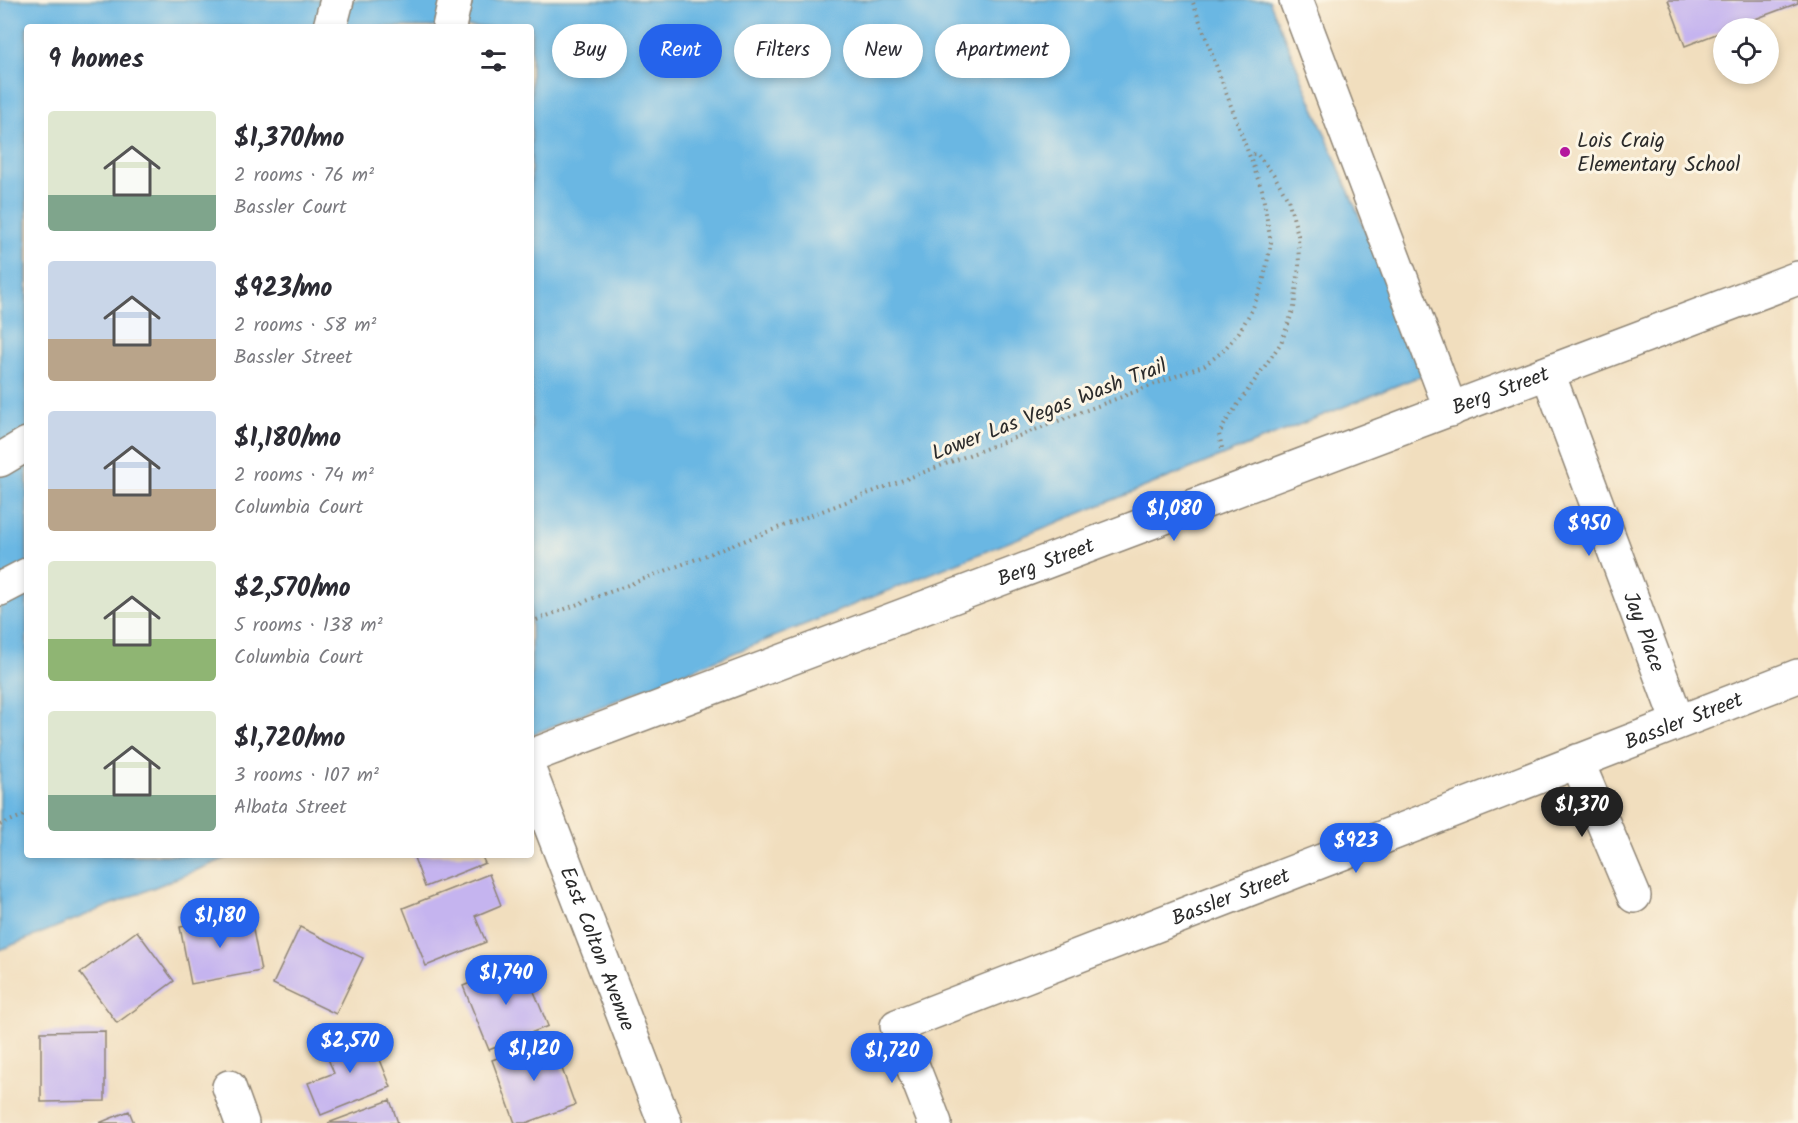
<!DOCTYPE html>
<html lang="en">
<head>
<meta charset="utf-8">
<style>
	body { margin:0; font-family:Kalam,sans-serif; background:#f2f2f3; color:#2b2b33; height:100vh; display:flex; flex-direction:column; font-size:22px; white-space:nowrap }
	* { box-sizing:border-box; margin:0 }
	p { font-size:20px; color:#7c7c81 }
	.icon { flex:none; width:33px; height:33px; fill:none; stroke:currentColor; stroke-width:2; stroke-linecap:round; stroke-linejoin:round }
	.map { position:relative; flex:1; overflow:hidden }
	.panel { position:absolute; left:24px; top:24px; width:510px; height:834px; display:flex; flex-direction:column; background:#fff; border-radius:6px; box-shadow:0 3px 9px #0003 }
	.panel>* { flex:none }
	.guide { position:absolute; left:552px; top:24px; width:570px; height:54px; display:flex; gap:12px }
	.controls { position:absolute; left:1713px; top:18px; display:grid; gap:12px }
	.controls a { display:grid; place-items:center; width:66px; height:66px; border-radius:50%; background:#fff; box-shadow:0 3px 9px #0003; font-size:30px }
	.price { position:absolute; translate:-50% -51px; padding:0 14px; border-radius:21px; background:#2563eb; color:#fff; font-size:20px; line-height:39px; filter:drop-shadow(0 2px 3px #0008) }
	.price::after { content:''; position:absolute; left:50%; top:36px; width:18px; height:14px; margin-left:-9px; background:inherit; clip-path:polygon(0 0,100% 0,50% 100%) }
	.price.on { background:#222; color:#fff }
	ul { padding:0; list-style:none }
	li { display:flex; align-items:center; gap:18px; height:150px; padding:0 24px }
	li span { display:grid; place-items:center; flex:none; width:168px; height:120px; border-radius:6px; color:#555 }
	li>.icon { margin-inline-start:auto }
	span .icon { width:72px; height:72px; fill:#fffc; stroke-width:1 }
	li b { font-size:26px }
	h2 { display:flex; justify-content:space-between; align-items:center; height:72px; padding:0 24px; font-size:26px }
	.tag { padding:0 21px; border-radius:27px; background:#fff; box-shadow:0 3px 9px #0003; font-size:21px; line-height:54px }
	.tag.on { background:#2563eb; color:#fff }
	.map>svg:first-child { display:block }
</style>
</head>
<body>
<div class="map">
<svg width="1798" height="1123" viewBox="0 0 1798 1123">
	<rect width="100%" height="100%" fill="#fcf5e5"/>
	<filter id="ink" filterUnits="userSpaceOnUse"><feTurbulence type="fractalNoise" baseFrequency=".0167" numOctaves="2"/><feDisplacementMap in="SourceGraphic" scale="12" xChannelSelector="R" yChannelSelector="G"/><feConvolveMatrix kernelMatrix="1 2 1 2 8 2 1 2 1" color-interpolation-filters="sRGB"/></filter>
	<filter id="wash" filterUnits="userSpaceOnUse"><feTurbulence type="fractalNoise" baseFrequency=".008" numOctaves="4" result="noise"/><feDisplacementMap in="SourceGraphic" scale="24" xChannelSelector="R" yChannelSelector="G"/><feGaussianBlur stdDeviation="1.35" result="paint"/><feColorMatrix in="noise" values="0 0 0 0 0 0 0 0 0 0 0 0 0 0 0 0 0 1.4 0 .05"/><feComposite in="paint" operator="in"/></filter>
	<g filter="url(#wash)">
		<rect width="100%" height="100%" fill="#f1debe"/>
		<!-- water -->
		<path fill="#6ab7e3" stroke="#4a7187" stroke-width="1.5" d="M 0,0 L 1269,0 L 1425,374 L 531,735 L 531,27 L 27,27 L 27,855 L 234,855 L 0,950 Z"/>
		<g id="blocks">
			<!-- building -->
			<path fill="#c5b4ef" d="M 1668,0 L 1798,0 L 1798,3 L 1731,28 L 1724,28 L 1724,31 L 1685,46 Z
				M 413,855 L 481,855 L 485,863 L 425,887 Z
				M 489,874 L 501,905 L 475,916 L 486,942 L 426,966 L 403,908 Z
				M 250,914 L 261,971 L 191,984 L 180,927 Z
				M 300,927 L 363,958 L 336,1014 L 273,984 Z
				M 137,931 L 174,981 L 117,1023 L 80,973 Z
				M 522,962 L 548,1026 L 489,1050 L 463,986 Z
				M 368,1030 L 391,1087 L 321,1115 L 308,1083 L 334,1073 L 323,1047 Z
				M 105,1031 L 105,1101 L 41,1102 L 41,1032 Z
				M 551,1038 L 575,1105 L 526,1123 L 515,1123 L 492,1060 Z
				M 390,1100 L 398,1123 L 328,1123 Z
				M 129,1111 L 134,1123 L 99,1123 Z"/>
		</g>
	</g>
	<g filter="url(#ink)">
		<use href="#blocks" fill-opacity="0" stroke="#8e8474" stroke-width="1.5"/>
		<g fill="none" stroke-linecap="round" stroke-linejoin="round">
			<defs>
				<g id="minor">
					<path d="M 1296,0 L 1451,410"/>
					<path d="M 330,27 L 337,0"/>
					<path d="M 449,27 L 455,0"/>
					<path id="s1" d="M 1548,373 L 1678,722"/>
					<path d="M 0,460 L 27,444"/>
					<path d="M 0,589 L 27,575"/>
					<path id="s2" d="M 531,756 L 1798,278"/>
					<path d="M 1577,761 L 1634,896"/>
					<path id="s3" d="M 531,775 L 665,1123"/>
					<path d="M 229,1087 L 242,1123"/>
					<path id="s4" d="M 935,1123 L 897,1026 L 1798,676"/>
				</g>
			</defs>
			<!-- minor casing -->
			<use href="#minor" stroke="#8e8474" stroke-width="36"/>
			<!-- path -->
			<path stroke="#8e8474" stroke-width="4" stroke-dasharray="1.5 4.5" stroke-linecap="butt" d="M 1222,448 L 1219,434 L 1227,420 L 1281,343 L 1294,308 L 1299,266 L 1298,235 L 1288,199 L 1274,175 L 1257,154 L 1249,154
				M 531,622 L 1205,365 L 1223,351 L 1239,332 L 1252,310 L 1263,283 L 1271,243 L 1262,190 L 1192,0
				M 0,825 L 27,814"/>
			<!-- minor -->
			<use href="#minor" stroke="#fff" stroke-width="33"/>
		</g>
	</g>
	<!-- markers -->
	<circle fill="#b5179e" stroke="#fcf5e5" stroke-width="2" cx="1565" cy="152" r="6"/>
	<g text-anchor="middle" stroke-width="6" stroke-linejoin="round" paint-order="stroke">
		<!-- poi labels -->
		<g font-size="21" fill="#2b2b2b" stroke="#fcf5e5" text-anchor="start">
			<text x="1577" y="147">Lois Craig<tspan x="1577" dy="24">Elementary School</tspan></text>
		</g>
		<!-- street labels -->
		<g font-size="21" fill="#2b2b2b" stroke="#fcf5e5">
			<text dy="7" stroke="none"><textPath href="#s2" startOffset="1036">Berg Street</textPath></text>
			<text transform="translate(1049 409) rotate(-21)" y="7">Lower Las Vegas Wash Trail</text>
			<text dy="7" stroke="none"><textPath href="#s2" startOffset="550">Berg Street</textPath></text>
			<text dy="7" stroke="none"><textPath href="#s1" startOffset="276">Jay Place</textPath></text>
			<text dy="7" stroke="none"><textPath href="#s4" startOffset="948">Bassler Street</textPath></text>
			<text dy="7" stroke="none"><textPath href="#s4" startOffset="462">Bassler Street</textPath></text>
			<text dy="7" stroke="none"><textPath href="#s3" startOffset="186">East Colton Avenue</textPath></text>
		</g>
	</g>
</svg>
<div class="controls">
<a><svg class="icon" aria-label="locate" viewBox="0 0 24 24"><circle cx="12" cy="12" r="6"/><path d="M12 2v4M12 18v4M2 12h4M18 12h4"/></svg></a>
</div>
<b class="price" style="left:1174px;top:542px">$1,080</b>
<b class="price" style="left:1589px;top:557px">$950</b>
<b class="price on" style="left:1582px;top:838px">$1,370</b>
<b class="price" style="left:1356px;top:874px">$923</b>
<b class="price" style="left:220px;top:949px">$1,180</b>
<b class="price" style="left:506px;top:1006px">$1,740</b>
<b class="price" style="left:350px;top:1074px">$2,570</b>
<b class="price" style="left:534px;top:1082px">$1,120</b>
<b class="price" style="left:892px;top:1084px">$1,720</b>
<div class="guide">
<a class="tag">Buy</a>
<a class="tag on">Rent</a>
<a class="tag">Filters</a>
<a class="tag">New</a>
<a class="tag">Apartment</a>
</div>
<section class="panel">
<h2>9 homes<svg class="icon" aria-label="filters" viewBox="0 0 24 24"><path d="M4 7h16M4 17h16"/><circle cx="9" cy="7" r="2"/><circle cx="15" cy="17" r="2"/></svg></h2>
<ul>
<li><span style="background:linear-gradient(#dfe7d0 70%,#7fa58c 0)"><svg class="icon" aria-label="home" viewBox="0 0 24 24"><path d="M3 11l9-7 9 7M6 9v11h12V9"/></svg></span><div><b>$1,370/mo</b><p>2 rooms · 76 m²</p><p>Bassler Court</p></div></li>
<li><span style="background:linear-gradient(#c9d6e8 65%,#b9a48a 0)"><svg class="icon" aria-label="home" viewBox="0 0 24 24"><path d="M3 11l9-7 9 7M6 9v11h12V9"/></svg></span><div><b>$923/mo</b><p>2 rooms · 58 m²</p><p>Bassler Street</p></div></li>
<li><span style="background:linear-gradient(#c9d6e8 65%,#b9a48a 0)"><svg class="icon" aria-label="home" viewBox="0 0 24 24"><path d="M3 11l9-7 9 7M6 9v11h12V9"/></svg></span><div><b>$1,180/mo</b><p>2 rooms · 74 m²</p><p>Columbia Court</p></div></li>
<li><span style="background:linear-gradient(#dfe7d0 65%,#8fb573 0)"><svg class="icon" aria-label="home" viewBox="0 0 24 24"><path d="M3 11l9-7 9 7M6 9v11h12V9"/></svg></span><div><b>$2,570/mo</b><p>5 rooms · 138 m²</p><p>Columbia Court</p></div></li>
<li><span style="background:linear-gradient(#dfe7d0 70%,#7fa58c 0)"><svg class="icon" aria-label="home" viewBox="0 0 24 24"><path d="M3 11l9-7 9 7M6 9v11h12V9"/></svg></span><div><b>$1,720/mo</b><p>3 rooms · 107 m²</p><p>Albata Street</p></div></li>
</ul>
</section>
</div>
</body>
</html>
